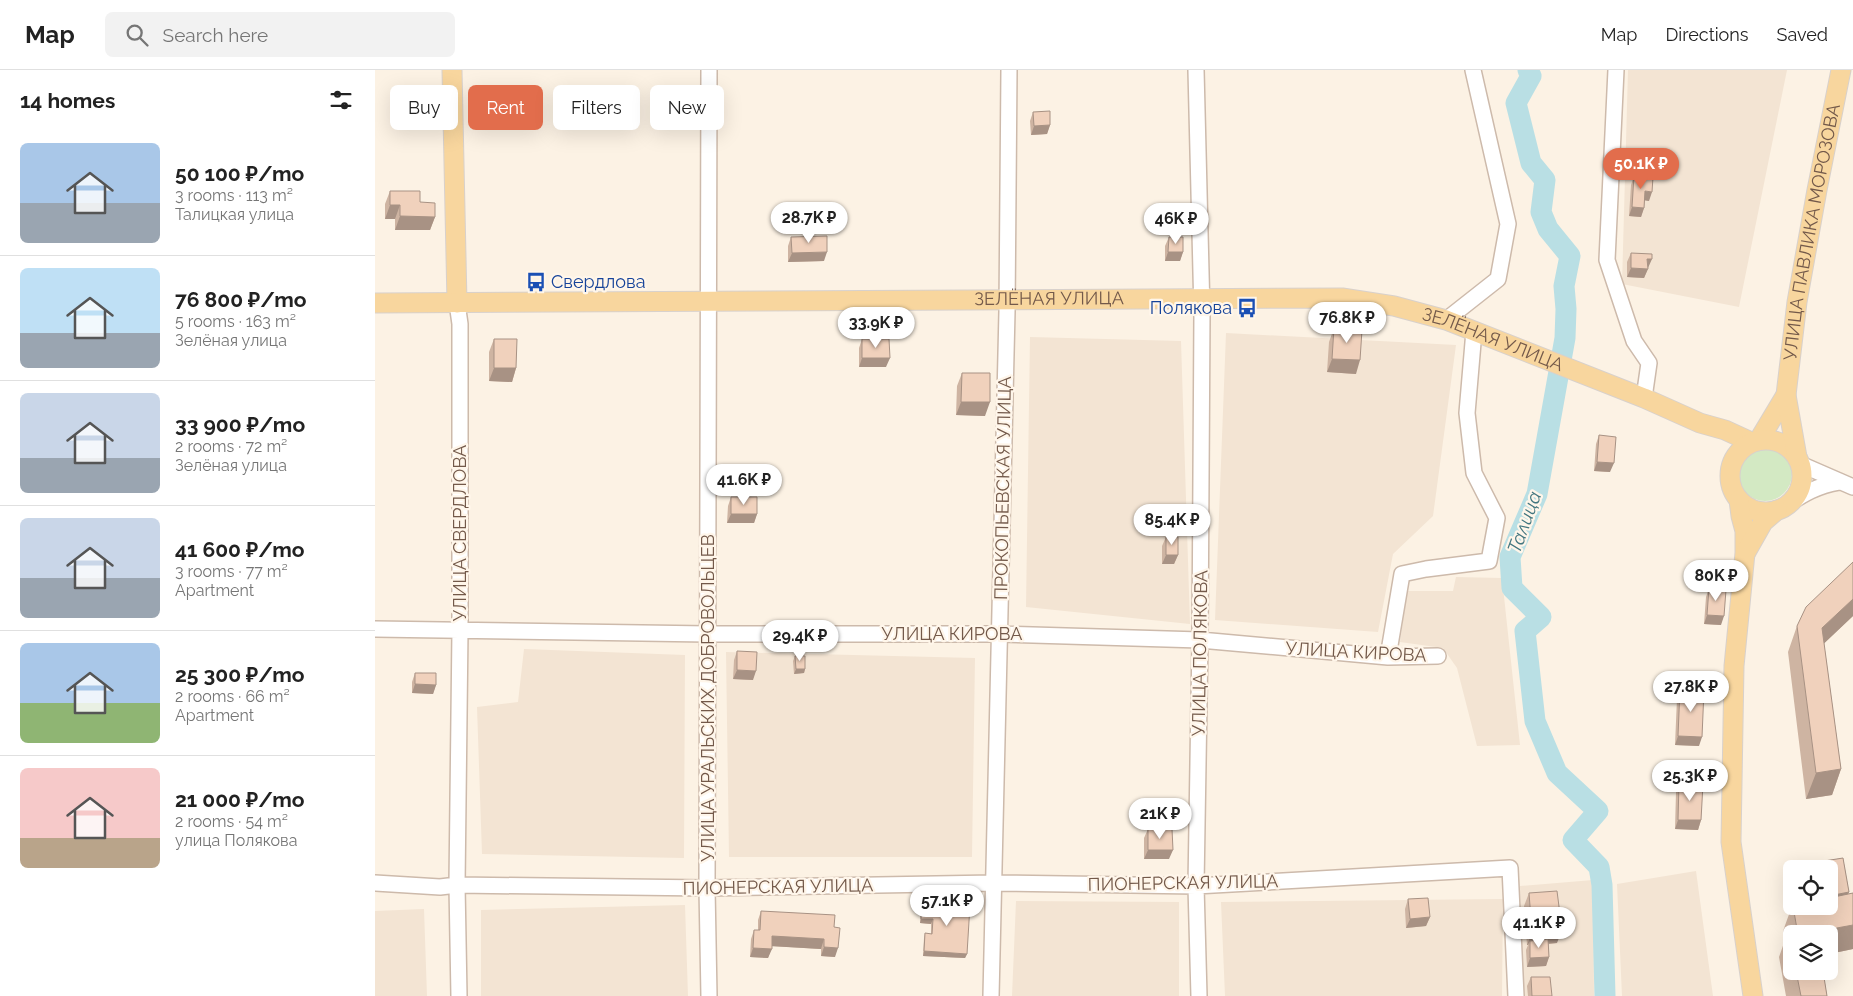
<!DOCTYPE html>
<html lang="en">
<head>
<meta charset="utf-8">
<style>
	body { margin:0; font-family:Raleway,sans-serif; background:#f2f2f2; color:#222; height:100vh; display:flex; flex-direction:column; font-size:19px; white-space:nowrap }
	* { box-sizing:border-box; margin:0 }
	p { font-size:16px; color:#767676 }
	.icon { flex:none; width:28px; height:28px; fill:none; stroke:currentColor; stroke-width:2; stroke-linecap:round; stroke-linejoin:round }
	.map { position:relative; flex:1; overflow:hidden }
	.details { display:flex; flex-direction:column; background:#fff; width:375px }
	.details>* { flex:none }
	.guide { position:absolute; left:15px; top:15px; width:475px; height:45px; display:flex; gap:10px }
	.buttons { position:absolute; left:1408px; top:790px; display:grid; gap:10px }
	.buttons a { display:grid; place-items:center; width:55px; height:55px; border-radius:8px; background:#fff; box-shadow:0 5px 20px #0002; font-size:25px }
	.price { position:absolute; translate:-50% -42px; padding:0 11px; border-radius:18px; background:#fff; color:#222; font-size:16px; line-height:32px; filter:drop-shadow(0 1px 2px #0008) }
	.price::after { content:''; position:absolute; left:50%; top:30px; width:15px; height:11px; margin-left:-8px; background:inherit; clip-path:polygon(0 0,100% 0,50% 100%) }
	.price.active { background:#e26d4c; color:#fff }
	ul { padding:0; list-style:none }
	li { display:flex; align-items:center; gap:15px; height:125px; padding:0 20px }
	li+li { border-top:1px solid #e0e0e0 }
	li span { display:grid; place-items:center; flex:none; width:140px; height:100px; border-radius:8px; color:#555 }
	li>.icon { margin-inline-start:auto }
	span .icon { width:60px; height:60px; fill:#fffc; stroke-width:1 }
	li b { font-size:21px }
	h2 { display:flex; justify-content:space-between; align-items:center; height:60px; padding:0 20px; font-size:21px }
	.chip { padding:0 18px; border-radius:8px; background:#fff; box-shadow:0 5px 20px #0002; font-size:18px; line-height:45px }
	.chip.active { background:#e26d4c; color:#fff }
	header { display:flex; align-items:center; gap:30px; box-sizing:border-box; height:70px; padding:0 25px; background:#fff; border-bottom:1px solid #e0e0e0 }
	header strong { font-size:24px }
	nav { display:flex; gap:28px; margin-inline-start:auto; font-size:18px }
	.search { width:350px; height:45px; background:#f2f2f2; display:flex; align-items:center; gap:12px; box-sizing:border-box; padding:0 18px; border-radius:8px; color:#767676; font-size:19px }
	main { display:flex; flex:1; min-height:0 }
	.map>svg:first-child { display:block }
</style>
</head>
<body>
<header>
<strong>Map</strong>
<div class="search"><svg class="icon" aria-label="search" viewBox="0 0 24 24"><circle cx="10" cy="10" r="6"/><path d="M15 15l6 6"/></svg>Search here</div>
<nav><a>Map</a><a>Directions</a><a>Saved</a></nav>
</header>
<main>
<section class="details">
<h2>14 homes<svg class="icon" aria-label="filters" viewBox="0 0 24 24"><path d="M4 7h16M4 17h16"/><circle cx="9" cy="7" r="2"/><circle cx="15" cy="17" r="2"/></svg></h2>
<ul>
<li><span style="background:linear-gradient(#a9c7e8 60%,#9aa5b1 0)"><svg class="icon" aria-label="home" viewBox="0 0 24 24"><path d="M3 11l9-7 9 7M6 9v11h12V9"/></svg></span><div><b>50 100 ₽/mo</b><p>3 rooms · 113 m²</p><p>Талицкая улица</p></div></li>
<li><span style="background:linear-gradient(#bfe0f5 65%,#9aa5b1 0)"><svg class="icon" aria-label="home" viewBox="0 0 24 24"><path d="M3 11l9-7 9 7M6 9v11h12V9"/></svg></span><div><b>76 800 ₽/mo</b><p>5 rooms · 163 m²</p><p>Зелёная улица</p></div></li>
<li><span style="background:linear-gradient(#c9d6e8 65%,#9aa5b1 0)"><svg class="icon" aria-label="home" viewBox="0 0 24 24"><path d="M3 11l9-7 9 7M6 9v11h12V9"/></svg></span><div><b>33 900 ₽/mo</b><p>2 rooms · 72 m²</p><p>Зелёная улица</p></div></li>
<li><span style="background:linear-gradient(#c9d6e8 60%,#9aa5b1 0)"><svg class="icon" aria-label="home" viewBox="0 0 24 24"><path d="M3 11l9-7 9 7M6 9v11h12V9"/></svg></span><div><b>41 600 ₽/mo</b><p>3 rooms · 77 m²</p><p>Apartment</p></div></li>
<li><span style="background:linear-gradient(#a9c7e8 60%,#8fb573 0)"><svg class="icon" aria-label="home" viewBox="0 0 24 24"><path d="M3 11l9-7 9 7M6 9v11h12V9"/></svg></span><div><b>25 300 ₽/mo</b><p>2 rooms · 66 m²</p><p>Apartment</p></div></li>
<li><span style="background:linear-gradient(#f6c9c9 70%,#b9a48a 0)"><svg class="icon" aria-label="home" viewBox="0 0 24 24"><path d="M3 11l9-7 9 7M6 9v11h12V9"/></svg></span><div><b>21 000 ₽/mo</b><p>2 rooms · 54 m²</p><p>улица Полякова</p></div></li>
</ul>
</section>
<div class="map">
<svg width="1478" height="926" viewBox="0 0 1478 926">
	<rect width="100%" height="100%" fill="#fcf2e4"/>
	<!-- residential -->
	<path fill="#f3e4d3" d="M 1253,0 L 1412,0 L 1364,237 L 1247,214 Z
		M 851,263 L 1081,275 L 1058,446 L 1018,484 L 1003,562 L 840,550 Z
		M 655,267 L 806,271 L 815,554 L 651,537 Z
		M 1081,507 L 1127,508 L 1145,675 L 1102,676 L 1082,598 L 1068,578 L 1025,572 L 1032,521 L 1078,521 Z
		M 149,579 L 310,585 L 309,788 L 107,784 L 102,637 L 143,632 Z
		M 351,582 L 600,588 L 597,787 L 354,787 Z
		M 1321,801 L 1338,926 L 1247,926 L 1242,814 Z
		M 1218,810 L 1219,926 L 1148,926 L 1145,816 Z
		M 1128,829 L 1127,926 L 850,926 L 846,832 Z
		M 641,831 L 804,832 L 804,926 L 637,926 Z
		M 310,835 L 313,926 L 106,926 L 106,840 Z
		M 49,839 L 52,926 L 0,926 L 0,841 Z"/>
	<!-- green -->
	<path fill="#d3e9c3" d="M1363 404a27 27 0 1 1 54 0a27 27 0 1 1-54 0Z"/>
	<g fill="none" stroke-linecap="round" stroke-linejoin="round">
		<!-- river -->
		<path stroke="#b9dfe4" stroke-width="21" d="M 1153,0 L 1156,6 L 1141,33 L 1156,93 L 1170,110 L 1166,142 L 1173,159 L 1195,186 L 1189,216 L 1191,239 L 1190,268 L 1162,424 L 1135,487 L 1137,518 L 1166,547 L 1150,561 L 1160,651 L 1182,703 L 1223,741 L 1198,770 L 1224,797 L 1227,815 L 1230,926"/>
		<defs>
			<path id="minor" d="M 334,0 L 332,818 L 334,926
				M 821,0 L 827,243 L 825,570 L 821,816 L 824,926
				M 1241,0 L 1232,190 L 1259,271 L 1274,293 L 1269,328
				M 82,233 L 85,254 L 85,560 L 82,815 L 84,926
				M 1071,250 L 1123,209 L 1133,154 L 1098,0
				M 1425,394 L 1478,417
				M 1410,436 C 1427,425 1443,415 1464,412
				M 0,559 L 333,564 L 624,564 L 825,570 L 1013,587 L 1063,586
				M 1013,587 L 1027,504 L 1051,499 L 1114,491 L 1122,448 L 1099,403 L 1092,343 L 1099,261
				M 0,813 L 65,817 L 82,815 L 332,818 L 619,813 L 821,816 L 1135,798 L 1141,926
				M 616,926 L 632,241 L 634,0"/>
			<g id="major">
				<path d="M 77,0 L 82,233"/>
				<path id="s1" d="M 0,233 C 322,233 644,227 967,228 L 1019,236 L 1071,250 L 1269,328 L 1325,353 L 1350,360 L 1376,372"/>
				<path d="M 1384,370 L 1411,325"/>
				<circle cx="1391" cy="406" r="36"/>
				<path id="s2" d="M 1422,387 L 1411,325 L 1422,232 L 1442,120 L 1466,0"/>
				<path d="M 1364,430 L 1366,446 L 1370,461 L 1370,483 L 1359,596 L 1356,772 L 1378,926"/>
				<path d="M 1371,482 L 1388,452 L 1402,440"/>
			</g>
		</defs>
		<!-- minor casing -->
		<use href="#minor" stroke="#cdbaab" stroke-width="18"/>
		<!-- major casing -->
		<use href="#major" stroke="#d8d1cc" stroke-width="21"/>
		<!-- minor -->
		<use href="#minor" stroke="#fff" stroke-width="15"/>
		<!-- major -->
		<use href="#major" stroke="#f8d69e" stroke-width="19"/>
	</g>
	<!-- wall -->
	<path fill="#ceb4a2" d="M 658,42 L 675,55 L 672,64 L 656,65 L 655,51 Z
		M 1259,106 L 1274,131 L 1270,130 L 1269,138 L 1266,147 L 1254,146 L 1256,115 Z
		M 15,121 L 45,132 L 60,147 L 55,160 L 20,160 L 20,149 L 10,149 L 10,134 Z
		M 416,167 L 449,191 L 413,192 L 413,176 Z
		M 794,167 L 808,182 L 805,191 L 790,191 L 790,176 Z
		M 1256,183 L 1273,198 L 1269,208 L 1252,207 L 1252,192 Z
		M 959,258 L 981,304 L 952,302 L 954,272 Z
		M 119,269 L 141,298 L 137,312 L 114,311 L 114,282 Z
		M 487,269 L 511,297 L 484,297 L 484,278 Z
		M 587,303 L 610,346 L 581,345 L 582,316 Z
		M 1224,365 L 1235,402 L 1219,401 L 1221,374 Z
		M 356,427 L 382,444 L 379,453 L 352,453 L 353,436 Z
		M 791,467 L 803,485 L 799,494 L 787,494 L 787,476 Z
		M 1478,492 L 1478,546 L 1449,573 L 1466,699 L 1457,725 L 1431,729 L 1413,582 L 1422,556 Z
		M 1334,518 L 1346,555 L 1329,554 L 1331,527 Z
		M 362,581 L 378,610 L 358,609 L 359,590 Z
		M 420,586 L 430,599 L 429,603 L 419,604 L 418,591 Z
		M 40,603 L 61,615 L 58,624 L 37,623 L 37,612 Z
		M 1305,619 L 1324,676 L 1300,675 L 1302,628 Z
		M 1304,713 L 1326,750 L 1323,760 L 1300,759 L 1301,722 Z
		M 773,759 L 794,789 L 769,789 L 769,768 Z
		M 1468,788 L 1474,822 L 1473,824 L 1478,823 L 1478,879 L 1454,884 L 1454,864 L 1416,864 L 1416,901 L 1448,901 L 1452,926 L 1411,926 L 1404,887 L 1410,870 L 1408,861 L 1417,836 L 1454,836 L 1454,799 L 1422,799 L 1424,795 Z
		M 1154,823 L 1182,873 L 1174,874 L 1174,887 L 1171,896 L 1152,897 L 1151,880 L 1153,875 L 1152,875 L 1149,836 Z
		M 1033,829 L 1055,847 L 1051,856 L 1031,858 L 1030,839 Z
		M 547,832 L 592,884 L 590,888 L 548,886 L 549,868 L 550,863 L 556,864 L 556,854 L 545,853 L 546,837 Z
		M 386,841 L 459,857 L 460,887 L 446,886 L 446,879 L 397,876 L 393,888 L 375,887 L 376,869 L 379,860 L 383,860 L 383,850 Z
		M 1156,907 L 1177,926 L 1153,926 L 1152,916 Z"/>
	<!-- shaded-wall -->
	<path fill="#a89284" d="M 675,55 L 672,64 L 656,65 L 659,56 Z
		M 1270,121 L 1277,122 L 1274,131 L 1267,130 Z
		M 15,135 L 25,135 L 20,149 L 10,149 Z
		M 1257,137 L 1269,138 L 1266,147 L 1254,146 Z
		M 25,146 L 60,147 L 55,160 L 20,160 Z
		M 452,182 L 449,191 L 413,192 L 417,183 Z
		M 793,182 L 808,182 L 805,191 L 790,191 Z
		M 1272,189 L 1277,189 L 1273,198 L 1269,198 Z
		M 1256,198 L 1273,199 L 1269,208 L 1252,207 Z
		M 487,288 L 515,288 L 511,297 L 484,297 Z
		M 957,289 L 985,290 L 981,304 L 952,302 Z
		M 119,298 L 141,298 L 137,312 L 114,311 Z
		M 586,332 L 615,332 L 610,346 L 581,345 Z
		M 1222,392 L 1239,393 L 1235,402 L 1219,401 Z
		M 356,444 L 382,444 L 379,453 L 352,453 Z
		M 791,485 L 803,485 L 799,494 L 787,494 Z
		M 1478,529 L 1478,546 L 1438,584 L 1447,558 Z
		M 1332,545 L 1349,546 L 1346,555 L 1329,554 Z
		M 421,599 L 430,599 L 429,603 L 419,604 Z
		M 362,600 L 381,601 L 378,610 L 358,609 Z
		M 40,614 L 61,615 L 58,624 L 37,623 Z
		M 1303,666 L 1327,667 L 1324,676 L 1300,675 Z
		M 1466,699 L 1457,725 L 1431,729 L 1441,703 Z
		M 1303,750 L 1326,750 L 1323,760 L 1300,759 Z
		M 773,780 L 798,780 L 794,789 L 769,789 Z
		M 1474,822 L 1469,835 L 1454,836 L 1454,826 Z
		M 1055,847 L 1051,856 L 1031,858 L 1035,849 Z
		M 546,849 L 558,849 L 556,854 L 545,853 Z
		M 1478,855 L 1478,879 L 1454,884 L 1454,864 L 1439,864 L 1440,862 Z
		M 1187,860 L 1182,873 L 1155,875 L 1155,871 L 1153,875 L 1152,875 L 1157,862 Z
		M 397,866 L 449,869 L 446,879 L 394,876 Z
		M 449,877 L 463,878 L 460,887 L 446,886 Z
		M 378,878 L 397,879 L 393,888 L 375,887 Z
		M 549,881 L 592,884 L 590,888 L 548,886 Z
		M 1174,887 L 1171,896 L 1152,897 L 1155,888 Z"/>
	<!-- building -->
	<path fill="#f0d1bc" stroke="#a89284" d="M 675,41 L 675,55 L 659,56 L 658,42 Z
		M 1259,106 L 1278,107 L 1277,122 L 1270,121 L 1269,138 L 1257,137 Z
		M 15,121 L 45,121 L 45,132 L 60,133 L 60,147 L 25,146 L 25,135 L 15,135 Z
		M 452,166 L 452,182 L 417,183 L 416,167 Z
		M 794,167 L 808,167 L 808,182 L 793,182 Z
		M 1256,183 L 1277,184 L 1277,189 L 1272,189 L 1273,199 L 1256,198 Z
		M 959,258 L 987,260 L 985,290 L 957,289 Z
		M 119,269 L 142,269 L 141,298 L 119,298 Z
		M 487,269 L 514,269 L 515,288 L 487,288 Z
		M 587,303 L 615,303 L 615,332 L 586,332 Z
		M 1224,365 L 1241,367 L 1239,393 L 1222,392 Z
		M 356,427 L 382,427 L 382,444 L 356,444 Z
		M 791,467 L 803,467 L 803,485 L 791,485 Z
		M 1478,492 L 1478,529 L 1447,558 L 1466,699 L 1441,703 L 1422,556 L 1431,537 Z
		M 1334,518 L 1351,520 L 1349,546 L 1332,545 Z
		M 362,581 L 382,582 L 381,601 L 362,600 Z
		M 420,586 L 430,586 L 430,599 L 421,599 Z
		M 40,603 L 61,603 L 61,615 L 40,614 Z
		M 1305,619 L 1329,620 L 1327,667 L 1303,666 Z
		M 1304,713 L 1328,714 L 1326,750 L 1303,750 Z
		M 773,759 L 797,759 L 798,780 L 773,780 Z
		M 1468,788 L 1474,822 L 1454,826 L 1454,799 L 1424,799 L 1424,795 Z
		M 1182,821 L 1187,860 L 1157,862 L 1154,823 Z
		M 1478,823 L 1478,855 L 1440,862 L 1441,864 L 1416,864 L 1416,877 L 1413,861 L 1422,859 L 1418,836 L 1454,836 L 1454,828 Z
		M 1053,828 L 1055,847 L 1035,849 L 1033,829 Z
		M 547,832 L 595,835 L 592,884 L 549,881 L 550,863 L 557,864 L 558,849 L 546,849 Z
		M 386,841 L 460,845 L 459,857 L 465,858 L 463,878 L 449,877 L 449,869 L 397,866 L 397,879 L 378,878 L 379,860 L 385,860 Z
		M 1173,869 L 1174,887 L 1155,888 L 1155,871 Z
		M 1421,901 L 1448,901 L 1452,926 L 1426,926 Z
		M 1156,907 L 1175,907 L 1177,926 L 1157,926 Z"/>
	<!-- icons -->
	<defs>
		<symbol id="bus-bare" viewBox="-9 -9 18 18"><path d="M-5-6H5V4H4V6H2V4H-2V6H-4V4H-5ZM-3.5-4V0h7V-4ZM-3.5 1.2v1.5H-2V1.2ZM2 1.2v1.5H3.5V1.2Z" fill="#1a4fb4" stroke="#fff6ea" stroke-width="2.5" paint-order="stroke"/></symbol>
	</defs>
	<g fill-rule="evenodd">
		<use href="#bus-bare" x="147" y="198" width="28" height="28"/>
		<use href="#bus-bare" x="858" y="224" width="28" height="28"/>
	</g>
	<g text-anchor="middle" stroke-width="4.5" stroke-linejoin="round" paint-order="stroke">
		<!-- street labels -->
		<g font-size="18" fill="#73594a" stroke="#fff6ea">
			<text dy="6" stroke="none"><textPath href="#s2" startOffset="228">УЛИЦА ПАВЛИКА МОРОЗОВА</textPath></text>
			<text dy="6" stroke="none"><textPath href="#s1" startOffset="674">ЗЕЛЁНАЯ УЛИЦА</textPath></text>
			<text dy="6" stroke="none"><textPath href="#s1" startOffset="1124">ЗЕЛЁНАЯ УЛИЦА</textPath></text>
			<text transform="translate(628 418) rotate(-89)" y="6">ПРОКОПЬЕВСКАЯ УЛИЦА</text>
			<text transform="translate(85 463) rotate(-90)" y="6">УЛИЦА СВЕРДЛОВА</text>
			<text x="577" y="570">УЛИЦА КИРОВА</text>
			<text transform="translate(981 582) rotate(3)" y="6">УЛИЦА КИРОВА</text>
			<text transform="translate(825 583) rotate(-89)" y="6">УЛИЦА ПОЛЯКОВА</text>
			<text transform="translate(333 628) rotate(-90)" y="6">УЛИЦА УРАЛЬСКИХ ДОБРОВОЛЬЦЕВ</text>
			<text transform="translate(808 813) rotate(-1)" y="6">ПИОНЕРСКАЯ УЛИЦА</text>
			<text transform="translate(403 817) rotate(-1)" y="6">ПИОНЕРСКАЯ УЛИЦА</text>
		</g>
		<!-- transit labels -->
		<g font-size="18" fill="#164399" stroke="#fff6ea" text-anchor="start">
			<text x="176" y="218">Свердлова</text>
			<text x="857" y="244" text-anchor="end">Полякова</text>
		</g>
		<!-- water labels -->
		<g font-size="19" font-style="italic" fill="#42767f" stroke="#fff6ea">
			<text transform="translate(1149 452) rotate(-70)" y="7">Талица</text>
		</g>
	</g>
</svg>
<div class="buttons">
<a><svg class="icon" aria-label="locate" viewBox="0 0 24 24"><circle cx="12" cy="12" r="6"/><path d="M12 2v4M12 18v4M2 12h4M18 12h4"/></svg></a>
<a><svg class="icon" aria-label="layers" viewBox="0 0 24 24"><path d="M12 4l9 5-9 5-9-5zM3 14l9 5 9-5"/></svg></a>
</div>
<b class="price active" style="left:1266px;top:120px">50.1K ₽</b>
<b class="price" style="left:434px;top:174px">28.7K ₽</b>
<b class="price" style="left:801px;top:175px">46K ₽</b>
<b class="price" style="left:972px;top:274px">76.8K ₽</b>
<b class="price" style="left:501px;top:279px">33.9K ₽</b>
<b class="price" style="left:369px;top:436px">41.6K ₽</b>
<b class="price" style="left:797px;top:476px">85.4K ₽</b>
<b class="price" style="left:1341px;top:532px">80K ₽</b>
<b class="price" style="left:425px;top:592px">29.4K ₽</b>
<b class="price" style="left:1316px;top:643px">27.8K ₽</b>
<b class="price" style="left:1315px;top:732px">25.3K ₽</b>
<b class="price" style="left:785px;top:770px">21K ₽</b>
<b class="price" style="left:572px;top:857px">57.1K ₽</b>
<b class="price" style="left:1164px;top:879px">41.1K ₽</b>
<div class="guide">
<a class="chip">Buy</a>
<a class="chip active">Rent</a>
<a class="chip">Filters</a>
<a class="chip">New</a>
</div>
</div>
</main>
</body>
</html>
